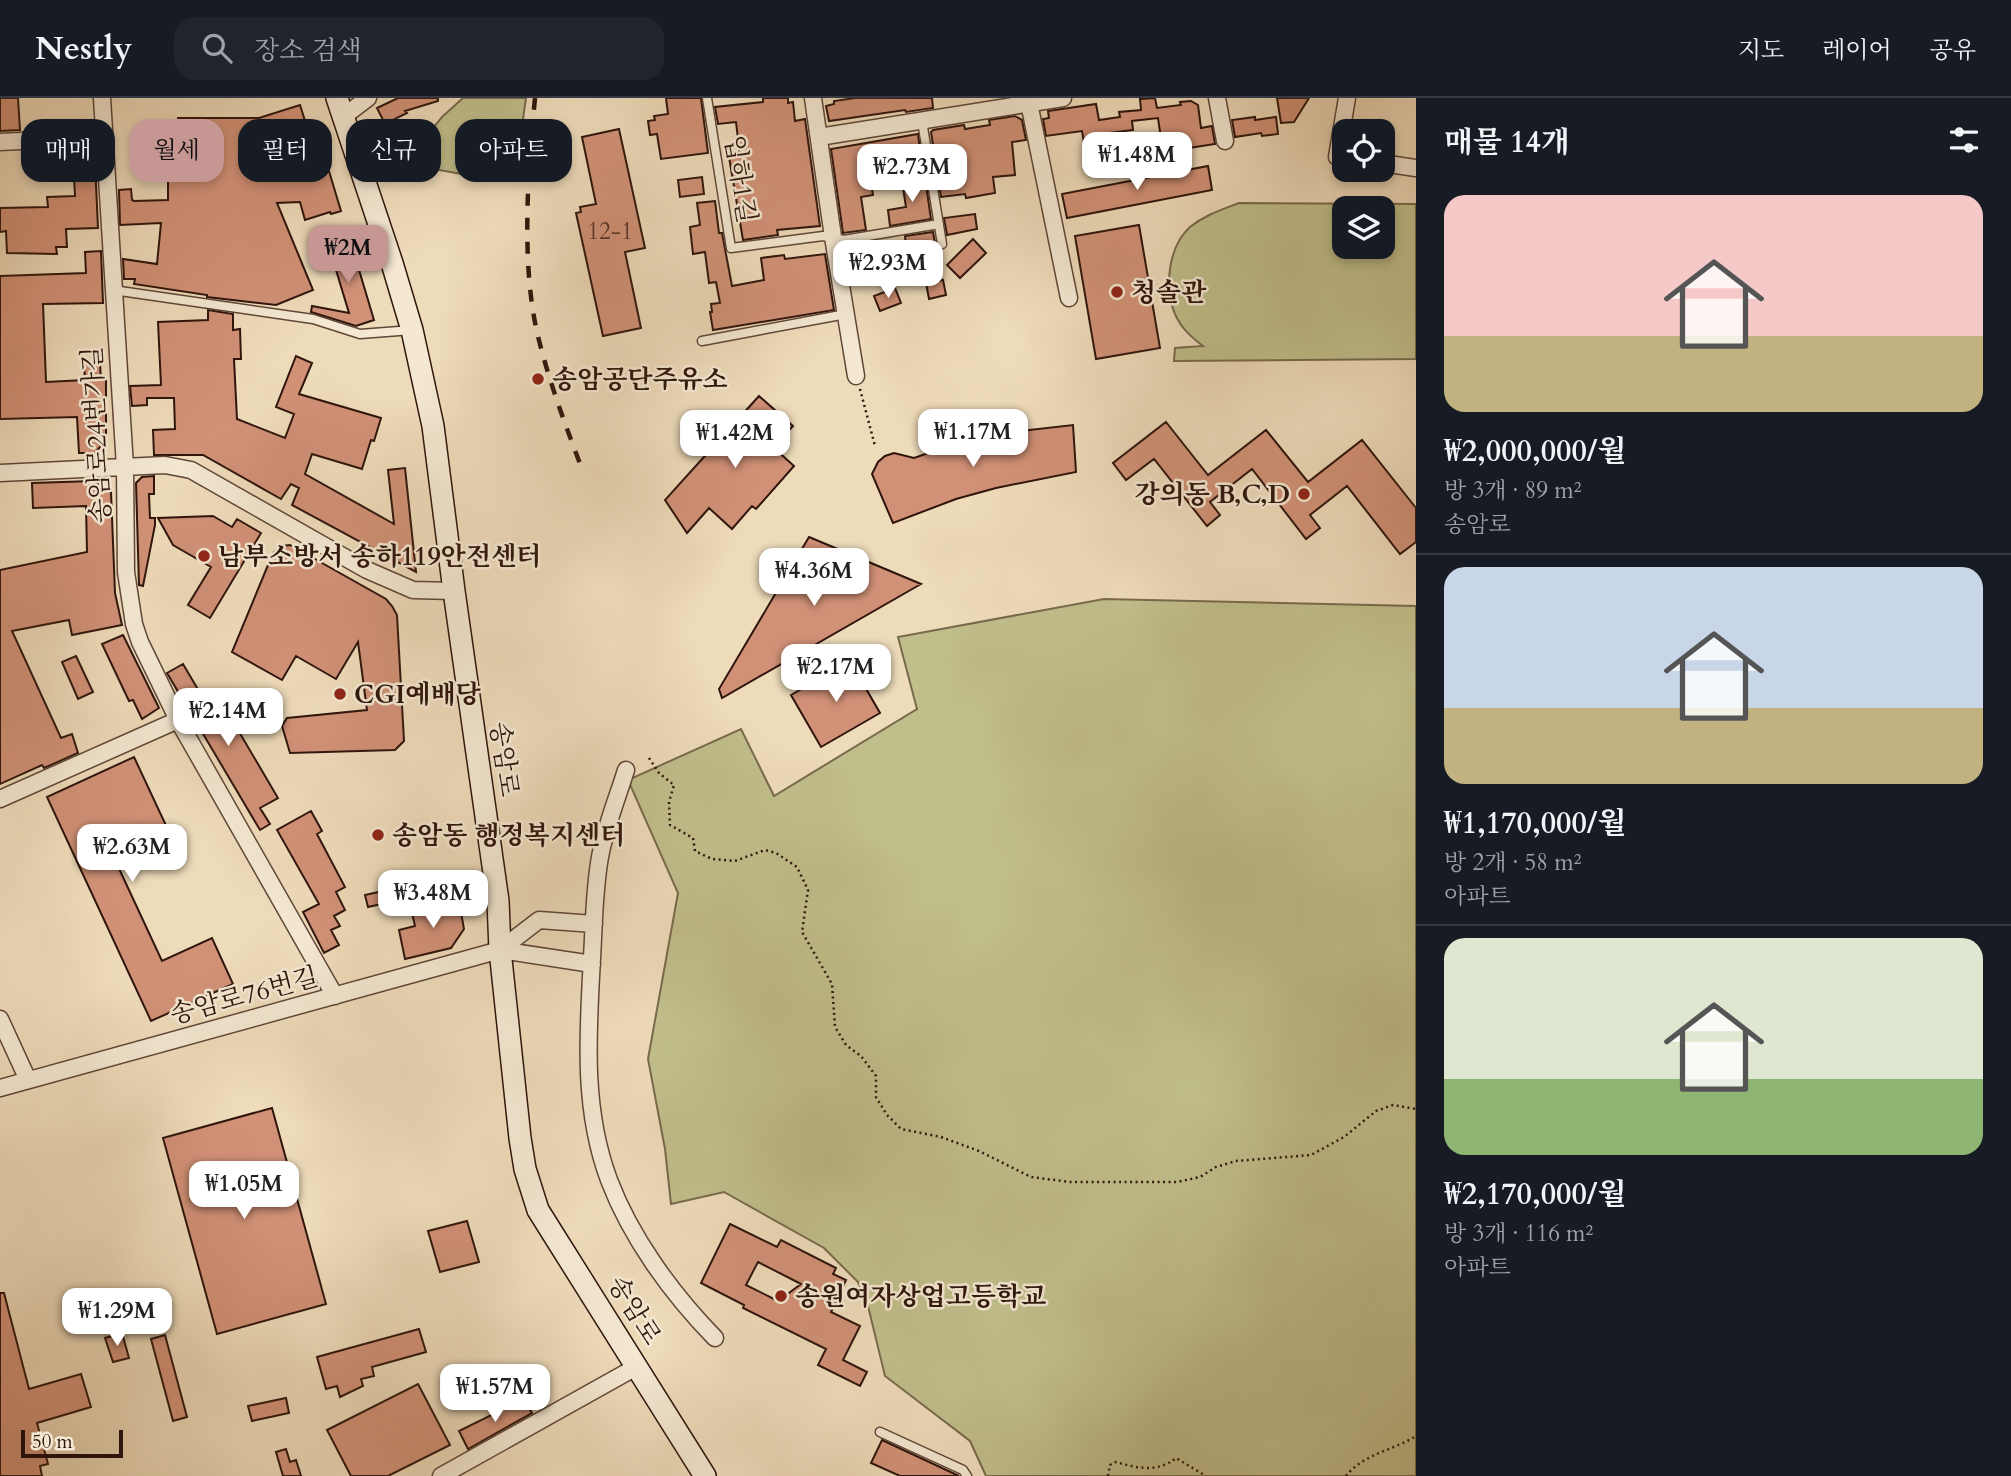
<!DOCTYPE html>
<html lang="ko">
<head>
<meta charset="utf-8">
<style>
	body { margin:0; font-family:Cardo,"Noto Serif KR",serif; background:#20242c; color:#f1f3f6; height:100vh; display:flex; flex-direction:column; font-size:26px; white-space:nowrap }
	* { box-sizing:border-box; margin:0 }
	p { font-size:23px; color:#9ea1a6 }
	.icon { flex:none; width:38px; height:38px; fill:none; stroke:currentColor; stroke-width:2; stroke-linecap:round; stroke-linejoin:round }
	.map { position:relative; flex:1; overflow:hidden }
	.details { display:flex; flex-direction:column; background:#171b24; width:595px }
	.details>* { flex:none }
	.hud { position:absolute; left:21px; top:21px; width:665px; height:63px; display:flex; gap:14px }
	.controls { position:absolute; left:1332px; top:21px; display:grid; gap:14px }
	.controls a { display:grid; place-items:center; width:63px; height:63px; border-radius:14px; background:#171b24; box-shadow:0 4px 10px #0003; font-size:35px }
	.scale { position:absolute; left:21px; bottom:18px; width:102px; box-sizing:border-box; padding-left:7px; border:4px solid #2f150c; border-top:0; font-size:19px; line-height:24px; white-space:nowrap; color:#2f150c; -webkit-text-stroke:5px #f4e8d2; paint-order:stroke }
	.price { position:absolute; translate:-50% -60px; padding:0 16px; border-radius:14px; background:#fff; color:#222; font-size:23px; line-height:46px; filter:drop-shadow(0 2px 4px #0008) }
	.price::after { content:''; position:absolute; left:50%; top:42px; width:21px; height:16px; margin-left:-10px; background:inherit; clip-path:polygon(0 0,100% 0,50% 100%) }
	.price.selected { background:#c59692; color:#111 }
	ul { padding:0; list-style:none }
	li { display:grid; align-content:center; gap:14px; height:371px; padding:0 28px }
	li+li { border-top:2px solid #363941 }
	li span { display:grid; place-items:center; height:217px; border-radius:21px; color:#555 }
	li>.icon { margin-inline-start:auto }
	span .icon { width:126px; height:126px; fill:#fffc; stroke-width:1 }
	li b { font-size:30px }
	h2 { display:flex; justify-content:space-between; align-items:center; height:84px; padding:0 28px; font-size:30px }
	.chip { padding:0 24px; border-radius:21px; background:#171b24; box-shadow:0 4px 10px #0003; font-size:24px; line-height:63px }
	.chip.selected { background:#c59692; color:#111 }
	header { display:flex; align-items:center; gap:42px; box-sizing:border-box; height:98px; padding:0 35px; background:#171b24; border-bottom:2px solid #363941 }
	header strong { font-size:33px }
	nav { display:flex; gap:38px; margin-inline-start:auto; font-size:24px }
	.search { width:490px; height:63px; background:#20242c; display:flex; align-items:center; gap:18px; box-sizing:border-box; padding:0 24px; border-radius:21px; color:#9ea1a6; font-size:26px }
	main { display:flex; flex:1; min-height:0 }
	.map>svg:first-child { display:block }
</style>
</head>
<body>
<header>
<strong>Nestly</strong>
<div class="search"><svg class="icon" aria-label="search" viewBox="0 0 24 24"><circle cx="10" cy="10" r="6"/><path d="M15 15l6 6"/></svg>장소 검색</div>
<nav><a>지도</a><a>레이어</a><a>공유</a></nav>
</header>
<main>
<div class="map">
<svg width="1416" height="1378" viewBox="0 0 1416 1378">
	<rect width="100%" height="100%" fill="#eedbba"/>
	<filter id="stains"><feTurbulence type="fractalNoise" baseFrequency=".00286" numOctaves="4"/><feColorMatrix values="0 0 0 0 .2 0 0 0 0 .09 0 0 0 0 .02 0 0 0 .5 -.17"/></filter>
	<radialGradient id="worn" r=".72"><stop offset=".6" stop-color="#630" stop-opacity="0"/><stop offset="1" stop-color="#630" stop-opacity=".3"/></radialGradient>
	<!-- green -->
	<path fill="#c0be8b" stroke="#786a4c" stroke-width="2" fill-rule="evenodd" d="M 463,0 L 526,0 L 518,56 L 519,81 L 484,80 L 422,69 L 420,46 L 442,19 Z
		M 1239,105 L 1416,106 L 1416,261 L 1174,263 L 1175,250 L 1203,248 C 1191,239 1181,230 1175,216 C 1164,190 1168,149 1190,129 C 1205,117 1221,112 1239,105 ZM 1344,110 L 1382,110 L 1382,149 L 1344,149 Z
		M 1104,501 L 1416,508 L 1416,1378 L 986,1378 L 970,1343 L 885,1278 L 868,1208 L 858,1184 L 824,1150 L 724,1094 L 671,1106 L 665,1051 L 648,961 L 678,795 L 628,682 L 741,631 L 774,698 L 917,611 L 898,539 Z"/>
	<!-- building -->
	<path fill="#d19177" stroke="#2f150c" stroke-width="2" fill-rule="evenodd" d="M 0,0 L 18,0 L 20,32 L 0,33 Z
		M 398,0 L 438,0 L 438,3 L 405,13 L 407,15 L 385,26 L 377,10 Z
		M 666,0 L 701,0 L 708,55 L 661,61 L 657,36 L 650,37 L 648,23 L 655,22 L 654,18 L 668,16 Z
		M 763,0 L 788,0 L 788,5 L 793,4 L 795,23 L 805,21 L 820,128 L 777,132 L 778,137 L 743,142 L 729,59 L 740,58 L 736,24 L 718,26 L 715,9 L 763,4 Z
		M 855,0 L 932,0 L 933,10 L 906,14 L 905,12 L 829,23 L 826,8 L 834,6 L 834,3 Z
		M 1155,0 L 1157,10 L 1181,7 L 1180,4 L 1191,3 L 1198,7 L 1201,30 L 1212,28 L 1215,46 L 1163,54 L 1158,20 L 1132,23 L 1133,32 L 1100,36 L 1105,66 L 1088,68 L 1082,33 L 1046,38 L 1043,21 L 1049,20 L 1048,13 L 1096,6 L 1099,22 L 1120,19 L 1119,14 L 1141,12 L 1140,1 Z
		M 1277,0 L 1309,0 L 1294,24 L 1281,25 Z
		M 300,7 L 322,76 L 329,73 L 341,113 L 331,116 L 330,114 L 305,122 L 300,104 L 277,105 L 313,192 L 276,207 L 207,199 L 207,197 L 134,186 L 135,181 L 124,181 L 123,161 L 157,166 L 161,125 L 120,127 L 119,92 L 131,91 L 132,102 L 134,103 L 168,102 L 168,79 L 178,79 L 178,20 L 259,20 Z
		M 1015,18 L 1022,22 L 1026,42 L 1012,44 L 1015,77 L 993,79 L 995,95 L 966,100 L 965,96 L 941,99 L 931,34 L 933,32 L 964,27 L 965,31 L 990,27 L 989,22 Z
		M 1255,19 L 1255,22 L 1276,19 L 1278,36 L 1262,38 L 1261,35 L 1235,39 L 1232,22 Z
		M 619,31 L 645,150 L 625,154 L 641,230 L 603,238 L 576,115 L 581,114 L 580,109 L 596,106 L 582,39 Z
		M 918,36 L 921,59 L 868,66 L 873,97 L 861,99 L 866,132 L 843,135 L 831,51 Z
		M 54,54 L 55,70 L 31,70 L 30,55 Z
		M 82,65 L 95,65 L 98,130 L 66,131 L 67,149 L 56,149 L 57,156 L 7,155 L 6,133 L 0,134 L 0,110 L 48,109 L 47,99 L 75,98 L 74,78 L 77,78 L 77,74 L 82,74 Z
		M 1208,68 L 1212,92 L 1067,120 L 1062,96 Z
		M 702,79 L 704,96 L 680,99 L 678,82 Z
		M 925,80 L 931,121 L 890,128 L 888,112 L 906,109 L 902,83 Z
		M 715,103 L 719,135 L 722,135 L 732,188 L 764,182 L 761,160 L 784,157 L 785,161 L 825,156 L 834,212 L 713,232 L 710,214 L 712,214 L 711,206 L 720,205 L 716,184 L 709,185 L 705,154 L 693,156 L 690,129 L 700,127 L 697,105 Z
		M 975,116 L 977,131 L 947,137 L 944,120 Z
		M 1139,127 L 1160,250 L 1096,261 L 1075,138 Z
		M 933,134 L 937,157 L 934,154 L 907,157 L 905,138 Z
		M 348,135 L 374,222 L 356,228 L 311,214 L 312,208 L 349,215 L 327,142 Z
		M 973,141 L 986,155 L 960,180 L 947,167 Z
		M 855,147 L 858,165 L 885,155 L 891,169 L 871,177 L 869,173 L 850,176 L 845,148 Z
		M 101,153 L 103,205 L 43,206 L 46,284 L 85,282 L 84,266 L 100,265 L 101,282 L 106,282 L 106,342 L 95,355 L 79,355 L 77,319 L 0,321 L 0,178 L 86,175 L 85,154 Z
		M 943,182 L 946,197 L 929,201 L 926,185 Z
		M 895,190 L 901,205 L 880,213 L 874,198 Z
		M 208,212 L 233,216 L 233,232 L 240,231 L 241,261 L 234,261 L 237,321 L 285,340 L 294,316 L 276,309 L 296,258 L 312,265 L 299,296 L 381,320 L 374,343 L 371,342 L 362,371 L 312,356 L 305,376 L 394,426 L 388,372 L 405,370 L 416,474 L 292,407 L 299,390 L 291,386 L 281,401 L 203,357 L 154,357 L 153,332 L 175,331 L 174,300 L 147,300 L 147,307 L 132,308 L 130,288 L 161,287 L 158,224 L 208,222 Z
		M 759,298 L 793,328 L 773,349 L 794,368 L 756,411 L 752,408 L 732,431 L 709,410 L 687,435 L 665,402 Z
		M 1166,324 L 1208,377 L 1266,332 L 1308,384 L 1362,342 L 1416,410 L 1416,444 L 1400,456 L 1347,388 L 1310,417 L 1320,430 L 1306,441 L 1252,371 L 1210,404 L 1220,417 L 1207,428 L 1154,361 L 1126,382 L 1113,365 Z
		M 1073,327 L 1076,374 L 996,390 L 956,401 L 893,425 L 872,376 L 878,364 L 885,358 L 894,355 L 914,360 L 960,344 L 995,336 Z
		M 154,378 L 154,396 L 149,396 L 150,420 L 155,420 L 155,427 L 143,488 L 139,487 L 136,385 L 142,379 Z
		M 94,383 L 111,394 L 115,495 L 122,527 L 72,537 L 69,522 L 12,533 L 61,640 L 72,636 L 78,655 L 44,670 L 42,667 L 0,686 L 0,472 L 87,454 L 86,408 L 33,410 L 32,385 Z
		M 213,418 L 232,429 L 237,421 L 261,435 L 210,520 L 188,507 L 211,469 L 173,447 L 158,420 Z
		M 809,439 L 921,486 L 722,600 L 719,591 Z
		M 290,447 L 386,501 L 392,508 L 397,517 L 404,643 L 395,652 L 290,655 L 282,628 L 287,620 L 367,612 L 358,544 L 336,581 L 296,558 L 282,582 L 232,554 L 273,455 L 282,448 Z
		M 123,537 L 159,610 L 142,621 L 133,602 L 129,603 L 102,546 Z
		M 76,558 L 93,594 L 78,601 L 62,564 Z
		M 850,563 L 880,615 L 821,649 L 791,597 Z
		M 183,566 L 216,622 L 228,615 L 278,700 L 260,710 L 270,726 L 260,732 L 167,575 Z
		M 134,659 L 170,736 L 115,762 L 162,863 L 212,840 L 233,886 L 151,923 L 47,699 Z
		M 311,713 L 322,733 L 317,736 L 345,789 L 336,794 L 345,812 L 334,818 L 340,828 L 331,832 L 339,847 L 324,855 L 303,814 L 319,806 L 277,732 Z
		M 392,791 L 395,803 L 368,809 L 365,797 Z
		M 459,803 L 464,831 L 451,850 L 405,861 L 399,832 L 415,828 L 412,815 Z
		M 272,1010 L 326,1206 L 217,1236 L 163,1040 Z
		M 467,1123 L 479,1164 L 440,1174 L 428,1133 Z
		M 730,1126 L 777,1149 L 781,1142 L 836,1170 L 833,1176 L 846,1182 L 831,1214 L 860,1228 L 843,1262 L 867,1274 L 860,1288 L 818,1267 L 826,1251 L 743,1210 L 744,1207 L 701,1185 ZM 758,1164 L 801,1186 L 778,1203 L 746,1187 Z
		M 0,1195 L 4,1195 L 29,1291 L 81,1276 L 91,1309 L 37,1325 L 48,1366 L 40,1368 L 42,1378 L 0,1378 Z
		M 419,1231 L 426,1254 L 372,1269 L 374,1278 L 361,1281 L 363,1288 L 340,1299 L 337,1288 L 326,1291 L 317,1259 Z
		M 122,1235 L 129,1260 L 113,1264 L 105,1240 Z
		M 165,1237 L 187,1319 L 173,1323 L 151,1241 Z
		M 418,1286 L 450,1347 L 388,1378 L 351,1378 L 327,1332 Z
		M 286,1300 L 289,1315 L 252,1323 L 248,1308 Z
		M 524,1301 L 532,1315 L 468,1351 L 459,1333 Z
		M 882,1342 L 959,1378 L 900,1378 L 871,1365 Z
		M 286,1351 L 290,1364 L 296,1362 L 301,1378 L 283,1378 L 276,1354 Z"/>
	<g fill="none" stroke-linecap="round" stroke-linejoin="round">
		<defs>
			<path id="lane" d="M 707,0 L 731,150 L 823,138 L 844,142 L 939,126
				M 922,23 L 942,146
				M 113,192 L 313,221 L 360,236 L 412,232
				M 702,243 L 846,216
				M 880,1334 L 963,1372 L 967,1378"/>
			<path id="street" d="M 102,0 L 125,369 L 126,474 L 134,526 L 140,544 L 178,622 L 335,898
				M 813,0 L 833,139 L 856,278
				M 1217,0 L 1225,43
				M 1029,5 L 1069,200
				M 343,19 L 368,0
				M 819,39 L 1063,0
				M 0,44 L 103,39
				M 1344,60 L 1337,59 L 1347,0
				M 1382,65 L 1416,70
				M 0,375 L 165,367 L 191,372 L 367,472 L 413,492 L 454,493
				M 626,672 C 617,701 605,730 600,759 C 594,792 594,827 592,860 C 588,935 582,1010 609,1082 C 631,1140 672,1196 715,1240
				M 0,701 L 178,622
				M 500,852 L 592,866
				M 0,921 L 28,982
				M 0,990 L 500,852 L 539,822 L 594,826
				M 441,1378 L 638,1268"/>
			<path id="secondary" d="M 337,0 L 392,165 L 412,232 L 433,328 L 454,493 L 498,803 L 500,852 L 520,1040 L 525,1071 L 538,1112 L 705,1378"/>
		</defs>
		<!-- lane casing -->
		<use href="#lane" stroke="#5f4638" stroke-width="11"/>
		<!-- street casing -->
		<use href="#street" stroke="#5f4638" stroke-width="19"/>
		<!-- secondary casing -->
		<use href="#secondary" stroke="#2f150c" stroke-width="24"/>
		<!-- path -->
		<path stroke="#2f150c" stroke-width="2.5" stroke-dasharray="2 3.5" stroke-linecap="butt" d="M 860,291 L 875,348
			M 649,660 L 659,675 L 674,687 L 669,704 L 670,727 L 693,740 L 695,753 L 712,761 L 735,763 L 765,752 L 776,755 L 797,769 L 808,792 L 802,834 L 832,886 L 835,929 L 846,947 L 861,958 L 876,978 L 876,999 L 887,1017 L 901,1031 L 941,1039 L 979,1053 L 1031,1079 L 1070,1084 L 1177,1084 L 1200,1079 L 1216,1069 L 1236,1063 L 1311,1057 L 1344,1039 L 1376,1013 L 1393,1007 L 1416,1011
			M 1108,1378 L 1110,1367 L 1116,1364 C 1136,1370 1158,1375 1176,1360 L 1206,1378
			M 1346,1378 C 1363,1356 1394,1352 1416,1338"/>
		<!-- lane -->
		<use href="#lane" stroke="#f4e8d2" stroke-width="8"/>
		<!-- street -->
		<use href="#street" stroke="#f4e8d2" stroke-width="16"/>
		<!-- secondary -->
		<use href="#secondary" stroke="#f4e8d2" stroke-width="21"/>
		<!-- rail -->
		<path stroke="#2f150c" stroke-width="4.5" stroke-dasharray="12 12" stroke-linecap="butt" d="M 535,0 C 528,72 521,163 537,234 C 548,281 565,326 582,371"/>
	</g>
	<!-- markers -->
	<g fill="#8f2418" stroke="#f4e8d2" stroke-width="2.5">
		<circle cx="1117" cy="194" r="7"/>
		<circle cx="538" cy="281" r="7"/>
		<circle cx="1304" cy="396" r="7"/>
		<circle cx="204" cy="458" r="7"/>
		<circle cx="340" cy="596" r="7"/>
		<circle cx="378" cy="737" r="7"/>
		<circle cx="781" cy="1198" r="7"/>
	</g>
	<g text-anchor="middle" stroke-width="5" stroke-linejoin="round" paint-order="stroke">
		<!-- number labels -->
		<g font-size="23" fill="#583427">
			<text x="610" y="141">12-1</text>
		</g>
		<!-- street labels -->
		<g font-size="26" fill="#2f150c" stroke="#f4e8d2">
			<text transform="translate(741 81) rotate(81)" y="9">입하1길</text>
			<text transform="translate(96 337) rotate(-93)" y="9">송암로24번가길</text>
			<text transform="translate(505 661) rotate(82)" y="9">송암로</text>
			<text transform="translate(244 897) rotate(-15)" y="9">송암로76번길</text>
			<text transform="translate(635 1212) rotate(58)" y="9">송암로</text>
		</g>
		<!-- poi labels -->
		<g font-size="26" font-weight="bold" fill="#2f150c" stroke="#f4e8d2" text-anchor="start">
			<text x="1131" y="203">청솔관</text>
			<text x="552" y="290">송암공단주유소</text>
			<text x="1290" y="405" text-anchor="end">강의동 B,C,D</text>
			<text x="218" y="467">남부소방서 송하119안전센터</text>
			<text x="354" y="605">CGI예배당</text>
			<text x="392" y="746">송암동 행정복지센터</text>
			<text x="795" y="1207">송원여자상업고등학교</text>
		</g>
	</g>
	<rect width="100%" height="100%" filter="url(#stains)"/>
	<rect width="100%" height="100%" fill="url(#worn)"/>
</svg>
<div class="controls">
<a><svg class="icon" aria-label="locate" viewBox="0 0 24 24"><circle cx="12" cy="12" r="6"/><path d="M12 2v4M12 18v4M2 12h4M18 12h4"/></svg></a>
<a><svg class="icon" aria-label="layers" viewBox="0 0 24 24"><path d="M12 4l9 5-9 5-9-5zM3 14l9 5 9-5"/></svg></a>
</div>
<div class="scale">50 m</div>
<b class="price" style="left:1137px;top:94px">₩1.48M</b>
<b class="price" style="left:912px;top:106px">₩2.73M</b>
<b class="price selected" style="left:348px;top:187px">₩2M</b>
<b class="price" style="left:888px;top:202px">₩2.93M</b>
<b class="price" style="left:973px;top:371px">₩1.17M</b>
<b class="price" style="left:735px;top:372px">₩1.42M</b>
<b class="price" style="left:814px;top:510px">₩4.36M</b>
<b class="price" style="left:836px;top:606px">₩2.17M</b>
<b class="price" style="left:228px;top:650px">₩2.14M</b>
<b class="price" style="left:132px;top:786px">₩2.63M</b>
<b class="price" style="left:433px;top:832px">₩3.48M</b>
<b class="price" style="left:244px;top:1123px">₩1.05M</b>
<b class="price" style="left:117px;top:1250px">₩1.29M</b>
<b class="price" style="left:495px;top:1326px">₩1.57M</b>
<div class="hud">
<a class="chip">매매</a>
<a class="chip selected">월세</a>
<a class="chip">필터</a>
<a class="chip">신규</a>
<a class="chip">아파트</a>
</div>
</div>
<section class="details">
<h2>매물 14개<svg class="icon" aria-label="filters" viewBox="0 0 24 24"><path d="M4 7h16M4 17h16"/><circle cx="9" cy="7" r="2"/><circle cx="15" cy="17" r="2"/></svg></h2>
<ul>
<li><span style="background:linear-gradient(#f6c9c9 65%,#c2b280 0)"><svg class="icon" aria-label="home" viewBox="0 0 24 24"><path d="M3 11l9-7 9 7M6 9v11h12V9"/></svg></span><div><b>₩2,000,000/월</b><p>방 3개 · 89 m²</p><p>송암로</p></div></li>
<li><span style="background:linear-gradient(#c9d6e8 65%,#c2b280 0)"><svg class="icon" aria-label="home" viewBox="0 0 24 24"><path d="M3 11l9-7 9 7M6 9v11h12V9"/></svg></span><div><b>₩1,170,000/월</b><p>방 2개 · 58 m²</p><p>아파트</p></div></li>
<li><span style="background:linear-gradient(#dfe7d0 65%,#8fb573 0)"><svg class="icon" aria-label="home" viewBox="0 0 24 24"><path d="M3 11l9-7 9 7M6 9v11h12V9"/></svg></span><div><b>₩2,170,000/월</b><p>방 3개 · 116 m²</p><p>아파트</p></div></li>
</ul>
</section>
</main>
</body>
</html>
